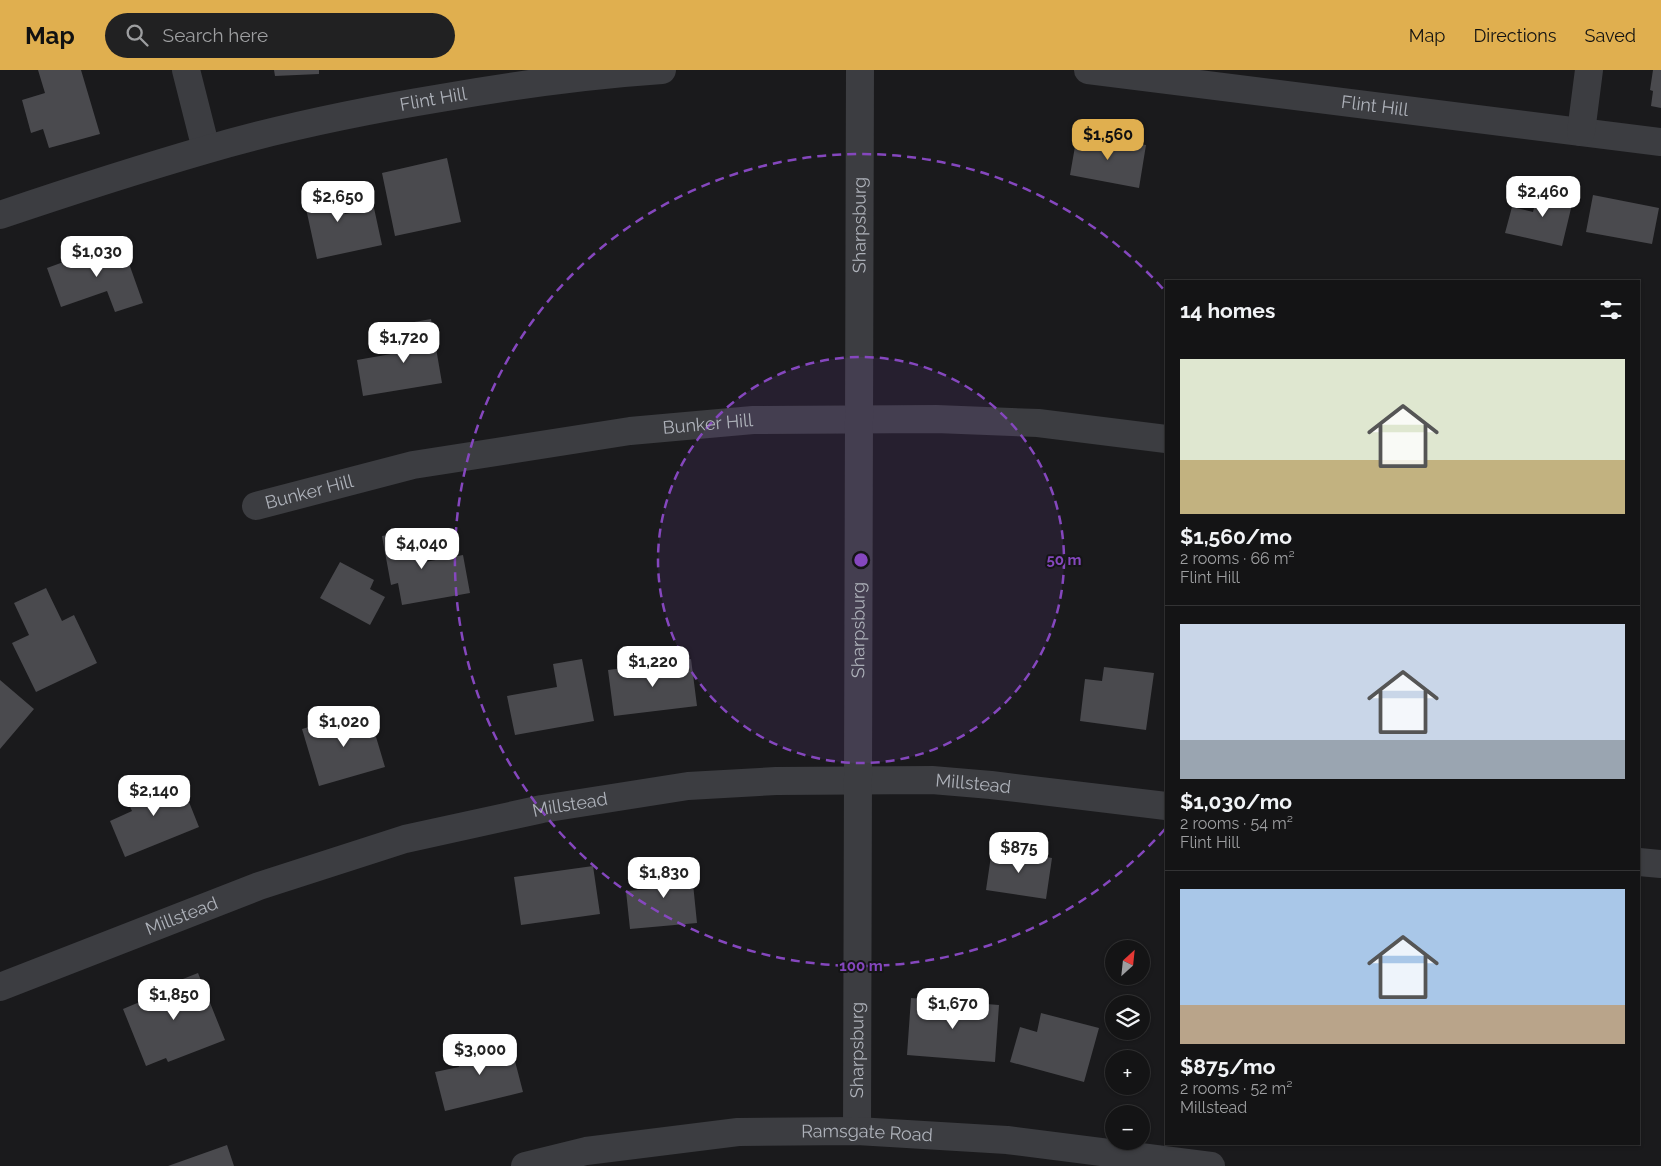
<!DOCTYPE html>
<html lang="en">
<head>
<meta charset="utf-8">
<style>
	body { margin:0; font-family:Raleway,sans-serif; background:#212122; color:#f1f3f6; height:100vh; display:flex; flex-direction:column; font-size:19px; white-space:nowrap }
	* { box-sizing:border-box; margin:0 }
	p { font-size:16px; color:#9d9ea0 }
	.icon { flex:none; width:28px; height:28px; fill:none; stroke:currentColor; stroke-width:2; stroke-linecap:round; stroke-linejoin:round }
	.map { position:relative; flex:1; overflow:hidden }
	.panel { position:absolute; left:1165px; top:210px; width:475px; height:865px; display:flex; flex-direction:column; background:#141415; border-radius:0px; box-shadow:0 1px 4px #0004,0 0 0 1px #333334 }
	.panel>* { flex:none }
	.needle { width:32px; rotate:27deg }
	.tools { position:absolute; left:1105px; top:870px; display:grid; gap:10px }
	.tools a { display:grid; place-items:center; width:45px; height:45px; border-radius:50%; background:#141415; box-shadow:0 1px 4px #0004,0 0 0 1px #333334; font-size:25px }
	.price { position:absolute; translate:-50% -42px; padding:0 11px; border-radius:10px; background:#fff; color:#222; font-size:16px; line-height:32px; filter:drop-shadow(0 1px 2px #0008) }
	.price::after { content:''; position:absolute; left:50%; top:30px; width:15px; height:11px; margin-left:-8px; background:inherit; clip-path:polygon(0 0,100% 0,50% 100%) }
	.price.active { background:#e0af4f; color:#111 }
	ul { padding:0; list-style:none }
	li { display:grid; align-content:center; gap:10px; height:265px; padding:0 15px }
	li+li { border-top:1px solid #333334 }
	li span { display:grid; place-items:center; height:155px; border-radius:0px; color:#555 }
	li>.icon { margin-inline-start:auto }
	span .icon { width:90px; height:90px; fill:#fffc; stroke-width:1 }
	li b { font-size:21px }
	h2 { display:flex; justify-content:space-between; align-items:center; height:60px; padding:0 15px; font-size:21px }
	header { display:flex; align-items:center; gap:30px; box-sizing:border-box; height:70px; padding:0 25px; background:#e0af4f; color:#111 }
	header strong { font-size:24px }
	nav { display:flex; gap:28px; margin-inline-start:auto; font-size:18px }
	.search { width:350px; height:45px; background:#212122; display:flex; align-items:center; gap:12px; box-sizing:border-box; padding:0 18px; border-radius:28px; color:#9d9ea0; font-size:19px }
	.map>svg:first-child { display:block }
</style>
</head>
<body>
<header>
<strong>Map</strong>
<div class="search"><svg class="icon" aria-label="search" viewBox="0 0 24 24"><circle cx="10" cy="10" r="6"/><path d="M15 15l6 6"/></svg>Search here</div>
<nav><a>Map</a><a>Directions</a><a>Saved</a></nav>
</header>
<div class="map">
<svg width="1661" height="1096" viewBox="0 0 1661 1096">
	<rect width="100%" height="100%" fill="#1a1a1c"/>
	<!-- building -->
	<path fill="#4a4a4e" d="M 38,0 L 81,0 L 100,64 L 49,78 L 43,59 L 31,63 L 22,30 L 45,23 Z
		M 274,0 L 319,0 L 319,4 L 275,6 Z
		M 1653,0 L 1661,0 L 1661,38 L 1651,36 L 1653,21 L 1650,20 Z
		M 1077,65 L 1146,75 L 1139,118 L 1070,105 Z
		M 447,88 L 461,152 L 395,166 L 382,103 Z
		M 338,112 L 345,144 L 374,138 L 382,175 L 317,189 L 302,120 Z
		M 1539,118 L 1574,126 L 1562,176 L 1505,163 L 1512,137 L 1533,142 Z
		M 1593,125 L 1659,138 L 1652,174 L 1586,162 Z
		M 121,171 L 143,233 L 115,242 L 107,221 L 61,237 L 47,198 Z
		M 431,249 L 442,313 L 363,326 L 357,290 L 408,281 L 403,254 Z
		M 419,459 L 425,492 L 463,485 L 470,523 L 402,535 L 398,513 L 391,515 L 382,466 Z
		M 340,492 L 374,510 L 370,519 L 385,527 L 370,555 L 320,528 Z
		M 46,518 L 62,551 L 74,545 L 97,593 L 36,622 L 12,573 L 29,565 L 14,533 Z
		M 582,589 L 594,651 L 515,665 L 507,626 L 557,617 L 553,594 Z
		M 691,589 L 697,636 L 614,646 L 608,600 Z
		M 1104,597 L 1154,603 L 1146,660 L 1080,651 L 1085,609 L 1102,611 Z
		M 0,610 L 34,639 L 0,679 Z
		M 368,640 L 385,697 L 319,716 L 302,659 Z
		M 179,707 L 199,757 L 125,787 L 110,751 L 132,741 L 125,726 L 147,717 L 149,720 Z
		M 992,779 L 1052,788 L 1046,829 L 986,820 Z
		M 691,794 L 697,853 L 630,859 L 626,821 L 651,819 L 650,797 Z
		M 593,796 L 600,844 L 521,855 L 514,807 Z
		M 198,903 L 225,970 L 168,992 L 166,988 L 146,996 L 123,939 L 142,931 L 140,926 Z
		M 911,928 L 999,935 L 995,992 L 907,985 Z
		M 1041,943 L 1099,958 L 1084,1012 L 1010,992 L 1020,957 L 1037,962 Z
		M 509,968 L 523,1022 L 445,1041 L 435,1002 L 459,997 L 455,981 Z
		M 227,1075 L 234,1096 L 168,1096 Z"/>
	<g fill="none" stroke-linecap="round" stroke-linejoin="round">
		<!-- minor -->
		<g stroke="#3c3d41" stroke-width="28">
			<path d="M 186,0 L 206,79"/>
			<path id="s1" d="M 1088,0 L 1661,72"/>
			<path d="M 1581,62 L 1589,0"/>
			<path id="s2" d="M 0,145 C 68,122 136,100 205,80 C 283,57 362,41 441,28 C 515,15 588,5 662,0"/>
			<path id="s3" d="M 256,436 L 413,395 L 630,361 L 753,350 L 936,349 L 1038,353 L 1166,369"/>
			<path d="M 1639,792 L 1661,794"/>
			<path id="s4" d="M 0,917 L 259,816 L 405,769 L 542,739 L 688,716 L 776,711 L 932,710 L 991,715 L 1166,736"/>
			<path id="s5" d="M 857,1061 L 860,0"/>
			<path id="s6" d="M 525,1096 L 586,1081 L 738,1062 L 857,1061 L 1007,1070 L 1211,1096"/>
		</g>
	</g>
	<!-- distance rings -->
	<circle cx="861" cy="490" r="203" fill="#8547be" fill-opacity=".12"/>
	<g fill="none" stroke="#8547be" stroke-width="2.5" stroke-dasharray="9 6">
		<circle cx="861" cy="490" r="203"/>
		<path d="M1165 759A406 406 0 1 1 1165 221"/>
	</g>
	<g text-anchor="middle" stroke-width="4" stroke-linejoin="round" paint-order="stroke">
		<!-- street labels -->
		<g font-size="18" fill="#aeb2ba" stroke="#151517">
			<text dy="6" stroke="none"><textPath href="#s2" startOffset="449">Flint Hill</textPath></text>
			<text dy="6" stroke="none"><textPath href="#s1" startOffset="289">Flint Hill</textPath></text>
			<text dy="6" stroke="none"><textPath href="#s5" startOffset="906">Sharpsburg</textPath></text>
			<text dy="6" stroke="none"><textPath href="#s3" startOffset="460">Bunker Hill</textPath></text>
			<text dy="6" stroke="none"><textPath href="#s3" startOffset="55">Bunker Hill</textPath></text>
			<text dy="6" stroke="none"><textPath href="#s5" startOffset="501">Sharpsburg</textPath></text>
			<text dy="6" stroke="none"><textPath href="#s4" startOffset="1005">Millstead</textPath></text>
			<text dy="6" stroke="none"><textPath href="#s4" startOffset="600">Millstead</textPath></text>
			<text dy="6" stroke="none"><textPath href="#s4" startOffset="195">Millstead</textPath></text>
			<text dy="6" stroke="none"><textPath href="#s5" startOffset="81">Sharpsburg</textPath></text>
			<text dy="6" stroke="none"><textPath href="#s6" startOffset="345">Ramsgate Road</textPath></text>
		</g>
	</g>
	<circle cx="861" cy="490" r="8" fill="#8547be" stroke="#151517" stroke-width="2.5"/>
	<g font-size="15" text-anchor="middle" font-weight="bold" fill="#8547be" stroke="#151517" stroke-width="4" stroke-linejoin="round" paint-order="stroke">
		<text x="1064" y="495">50 m</text>
		<text x="861" y="901">100 m</text>
	</g>
</svg>
<div class="tools">
<a><svg class="needle" viewBox="-14 -14 28 28"><path d="M0-13l5 13h-10z" fill="#e53935"/><path d="M0 13l5-13h-10z" fill="#9d9ea0"/></svg></a>
<a><svg class="icon" aria-label="layers" viewBox="0 0 24 24"><path d="M12 4l9 5-9 5-9-5zM3 14l9 5 9-5"/></svg></a>
<a>+</a>
<a>−</a>
</div>
<b class="price active" style="left:1108px;top:91px">$1,560</b>
<b class="price" style="left:1543px;top:148px">$2,460</b>
<b class="price" style="left:338px;top:153px">$2,650</b>
<b class="price" style="left:97px;top:208px">$1,030</b>
<b class="price" style="left:404px;top:294px">$1,720</b>
<b class="price" style="left:422px;top:500px">$4,040</b>
<b class="price" style="left:653px;top:618px">$1,220</b>
<b class="price" style="left:344px;top:678px">$1,020</b>
<b class="price" style="left:154px;top:747px">$2,140</b>
<b class="price" style="left:1019px;top:804px">$875</b>
<b class="price" style="left:664px;top:829px">$1,830</b>
<b class="price" style="left:174px;top:951px">$1,850</b>
<b class="price" style="left:953px;top:960px">$1,670</b>
<b class="price" style="left:480px;top:1006px">$3,000</b>
<section class="panel">
<h2>14 homes<svg class="icon" aria-label="filters" viewBox="0 0 24 24"><path d="M4 7h16M4 17h16"/><circle cx="9" cy="7" r="2"/><circle cx="15" cy="17" r="2"/></svg></h2>
<ul>
<li><span style="background:linear-gradient(#dfe7d0 65%,#c2b280 0)"><svg class="icon" aria-label="home" viewBox="0 0 24 24"><path d="M3 11l9-7 9 7M6 9v11h12V9"/></svg></span><div><b>$1,560/mo</b><p>2 rooms · 66 m²</p><p>Flint Hill</p></div></li>
<li><span style="background:linear-gradient(#c9d6e8 75%,#9aa5b1 0)"><svg class="icon" aria-label="home" viewBox="0 0 24 24"><path d="M3 11l9-7 9 7M6 9v11h12V9"/></svg></span><div><b>$1,030/mo</b><p>2 rooms · 54 m²</p><p>Flint Hill</p></div></li>
<li><span style="background:linear-gradient(#a9c7e8 75%,#b9a48a 0)"><svg class="icon" aria-label="home" viewBox="0 0 24 24"><path d="M3 11l9-7 9 7M6 9v11h12V9"/></svg></span><div><b>$875/mo</b><p>2 rooms · 52 m²</p><p>Millstead</p></div></li>
</ul>
</section>
</div>
</body>
</html>
